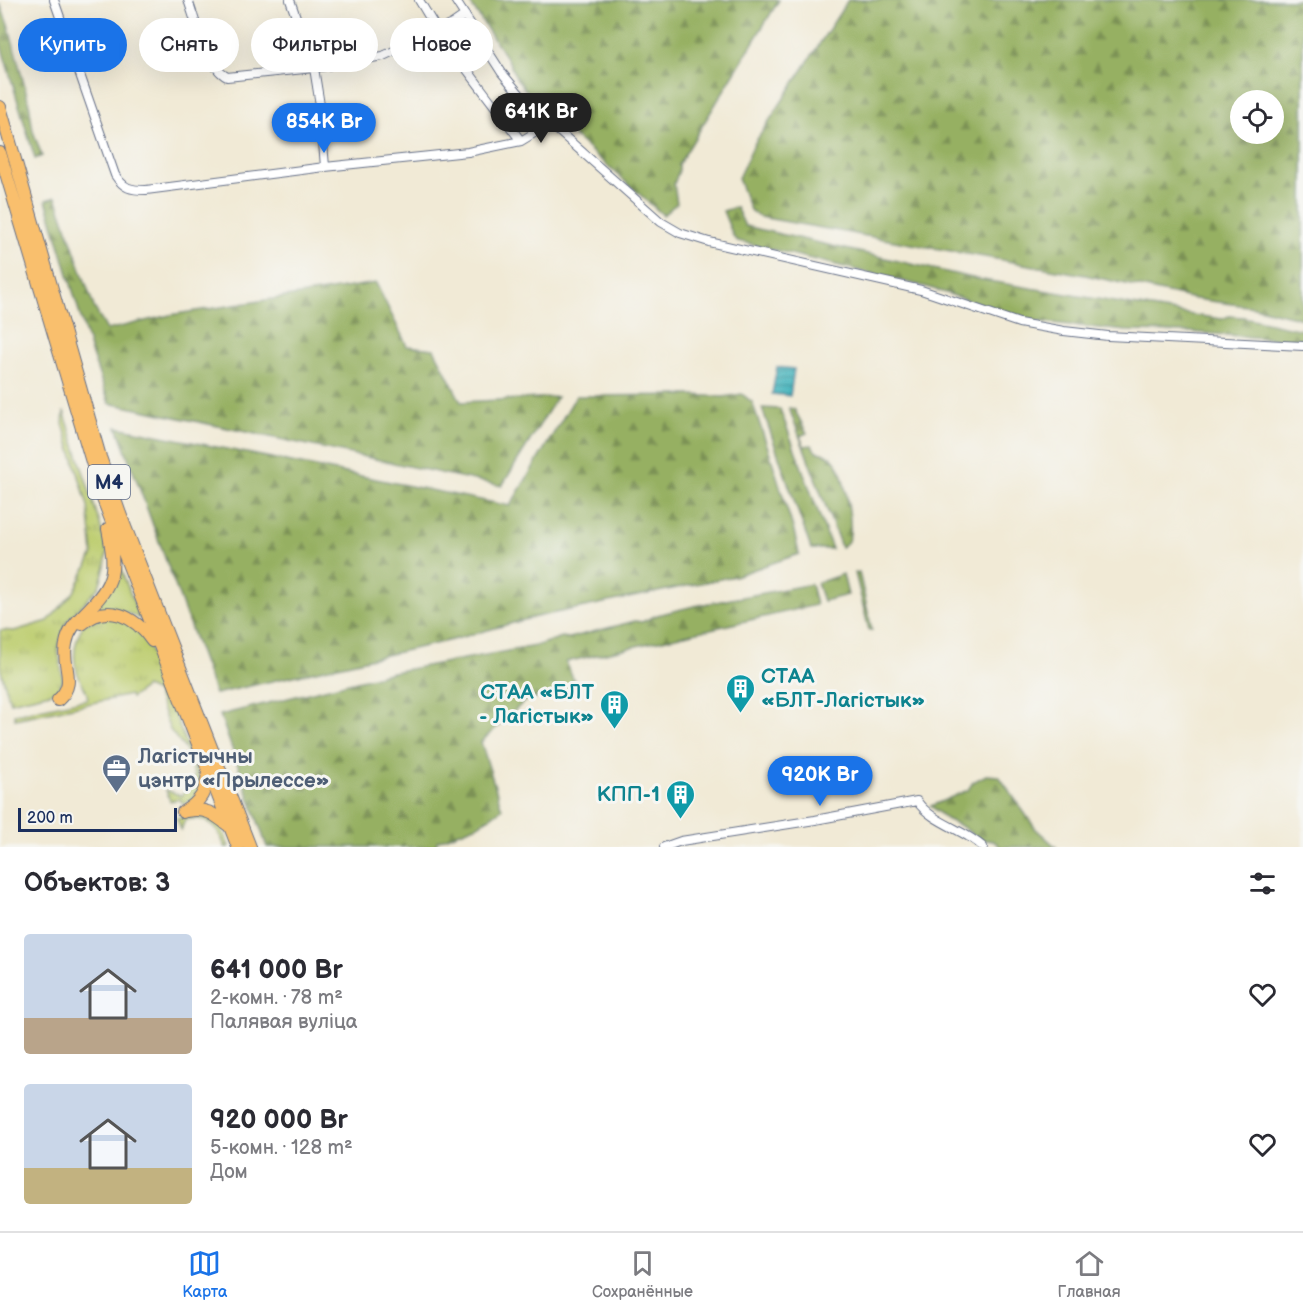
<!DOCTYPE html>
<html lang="ru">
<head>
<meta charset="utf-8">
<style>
	body { margin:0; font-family:"Balsamiq Sans",sans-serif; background:#f7f7f7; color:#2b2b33; height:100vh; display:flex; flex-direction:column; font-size:22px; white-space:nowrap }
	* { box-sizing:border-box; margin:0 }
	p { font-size:20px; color:#7c7c81 }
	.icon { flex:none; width:33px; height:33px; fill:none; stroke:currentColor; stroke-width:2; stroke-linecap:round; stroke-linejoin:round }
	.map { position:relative; height:847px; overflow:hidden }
	.drawer { display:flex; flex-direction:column; background:#fff; flex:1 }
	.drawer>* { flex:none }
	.top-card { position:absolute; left:18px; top:18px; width:600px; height:54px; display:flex; gap:12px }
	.fabs { position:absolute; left:1230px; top:90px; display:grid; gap:12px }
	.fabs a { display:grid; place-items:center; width:54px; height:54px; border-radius:50%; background:#fff; box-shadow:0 6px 24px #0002; font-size:30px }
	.scale { position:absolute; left:18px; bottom:15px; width:159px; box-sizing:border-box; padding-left:6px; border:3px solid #1b2f5e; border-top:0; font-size:16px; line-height:21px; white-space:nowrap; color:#1b2f5e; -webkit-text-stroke:4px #f6f6f2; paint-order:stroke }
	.price { position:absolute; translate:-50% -51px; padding:0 14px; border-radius:21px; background:#1a73e8; color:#fff; font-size:20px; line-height:39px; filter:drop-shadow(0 2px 3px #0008) }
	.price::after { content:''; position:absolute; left:50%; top:36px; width:18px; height:14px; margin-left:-9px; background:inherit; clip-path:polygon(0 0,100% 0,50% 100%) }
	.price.current { background:#222; color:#fff }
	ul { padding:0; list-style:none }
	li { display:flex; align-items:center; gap:18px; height:150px; padding:0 24px }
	li span { display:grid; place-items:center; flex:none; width:168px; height:120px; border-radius:6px; color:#555 }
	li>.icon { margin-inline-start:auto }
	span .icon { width:72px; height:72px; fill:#fffc; stroke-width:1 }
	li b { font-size:26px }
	h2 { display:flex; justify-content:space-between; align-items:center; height:72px; padding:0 24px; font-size:26px }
	.chip { padding:0 21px; border-radius:27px; background:#fff; box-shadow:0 6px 24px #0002; font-size:21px; line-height:54px }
	.chip.current { background:#1a73e8; color:#fff }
	.menu { display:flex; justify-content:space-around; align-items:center; height:84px; border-top:2px solid #e1e1e2; background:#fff; font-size:16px; color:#7c7c81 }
	.menu a { display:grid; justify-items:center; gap:3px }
	.menu .current { color:#1a73e8 }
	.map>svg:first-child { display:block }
</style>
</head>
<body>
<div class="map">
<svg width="1303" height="847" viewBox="0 0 1303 847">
	<defs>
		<pattern id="grass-tufts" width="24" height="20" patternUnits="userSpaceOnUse" patternTransform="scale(1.5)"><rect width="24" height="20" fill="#bdcd6f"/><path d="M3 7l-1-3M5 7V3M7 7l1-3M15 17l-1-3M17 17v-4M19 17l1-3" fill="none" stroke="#a2b063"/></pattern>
		<pattern id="forest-firs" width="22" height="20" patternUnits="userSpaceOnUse" patternTransform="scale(1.5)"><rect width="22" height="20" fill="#96b062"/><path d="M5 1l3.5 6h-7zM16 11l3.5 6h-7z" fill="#7a9054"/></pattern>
		<pattern id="water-rules" width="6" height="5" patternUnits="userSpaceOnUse" patternTransform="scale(1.5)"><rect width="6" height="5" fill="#46b5bd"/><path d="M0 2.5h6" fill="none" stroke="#3a949d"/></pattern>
	</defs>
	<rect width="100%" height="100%" fill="#f6f6f2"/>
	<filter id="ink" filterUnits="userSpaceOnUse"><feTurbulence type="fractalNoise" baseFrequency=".0167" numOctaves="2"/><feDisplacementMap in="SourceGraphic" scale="12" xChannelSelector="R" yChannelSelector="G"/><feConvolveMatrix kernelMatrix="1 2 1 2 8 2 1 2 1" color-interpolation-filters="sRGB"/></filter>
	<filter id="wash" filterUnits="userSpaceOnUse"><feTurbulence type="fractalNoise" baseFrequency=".008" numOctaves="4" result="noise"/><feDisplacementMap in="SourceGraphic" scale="24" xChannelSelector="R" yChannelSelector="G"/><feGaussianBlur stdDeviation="1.35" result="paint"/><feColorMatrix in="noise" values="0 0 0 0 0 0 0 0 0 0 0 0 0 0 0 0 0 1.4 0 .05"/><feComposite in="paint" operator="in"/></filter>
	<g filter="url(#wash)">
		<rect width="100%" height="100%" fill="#f1ead6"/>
		<!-- grass -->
		<path fill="url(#grass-tufts)" stroke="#6c7e66" stroke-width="1.5" d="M 64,411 L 100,524 L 107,552 L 105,566 L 99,587 L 67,621 L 58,647 L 63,681 L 58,689 L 50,693 L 10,702 L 0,668 L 0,630 L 14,631 L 48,621 L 74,592 L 93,554 L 88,506 L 63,424 Z
			M 118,561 L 140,619 C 124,609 112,610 94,612 Z
			M 103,615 L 130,621 L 147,642 L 200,780 C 200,792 194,800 183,804 L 180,799 L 170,801 L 166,790 L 182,796 L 195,777 L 185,749 L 170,730 L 156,692 L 146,687 L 131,698 L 130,695 L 15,719 L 14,714 L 88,699 C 86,686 83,687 79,677 C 71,659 74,642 83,625 Z
			M 199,812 L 221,825 L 229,847 L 225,847 C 218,827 208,815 185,820 L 181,830 L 177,818 Z"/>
		<!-- forest -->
		<path fill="url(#forest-firs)" stroke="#587060" stroke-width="1.5" fill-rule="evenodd" d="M 468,0 L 779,0 L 679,164 L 679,170 L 674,184 L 677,203 L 663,215 L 539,105 L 517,80 L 509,62 Z
			M 848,0 L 1303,0 L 1303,319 L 1254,307 L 1195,299 L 1085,275 L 760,217 L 750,210 L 738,178 L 754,144 ZM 1240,100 L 1274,100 L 1274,134 L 1240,134 Z
			M 0,4 L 9,27 L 29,103 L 33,131 L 42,156 L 35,159 L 0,42 Z
			M 56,197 L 94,307 L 107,330 L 170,315 L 376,283 L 407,346 L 434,349 L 461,402 L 557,397 L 502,486 L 109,403 L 91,352 L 46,200 Z
			M 736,207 L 745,226 L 977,279 L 1193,315 L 1222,319 L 1229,316 L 1243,317 L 1303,330 L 1303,341 L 1190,332 L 1127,331 L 1033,321 L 927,287 L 738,241 L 734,238 L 723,211 Z
			M 742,394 L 752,402 L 768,448 L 794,531 L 799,554 L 735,576 L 531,618 L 452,640 L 215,694 L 117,427 L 510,506 L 576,396 L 692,395 L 723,397 Z
			M 762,408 L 780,409 L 832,549 L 811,549 Z
			M 789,408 L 794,409 L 807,433 L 800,436 L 804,446 L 812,445 L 816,452 C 825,453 831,455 836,462 C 844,473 855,530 848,541 C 847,543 843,546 841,547 Z
			M 859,572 L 872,630 L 869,630 L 855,573 Z
			M 843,574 L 848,595 L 823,601 L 817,583 Z
			M 811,584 L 816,605 L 566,662 L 577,687 L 525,701 L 481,742 L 502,809 L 478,825 L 437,841 L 436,847 L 267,847 L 220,715 L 393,672 L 535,646 L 562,637 L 569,638 L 635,621 L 642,622 L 657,615 L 694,606 Z
			M 986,775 L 999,776 L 1035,828 L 1056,847 L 1001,847 L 993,841 L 979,839 L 961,826 L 946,819 L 931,806 L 968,790 L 973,782 Z"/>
		<!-- water -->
		<path fill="url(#water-rules)" stroke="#30728e" stroke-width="1.5" d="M 777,367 L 794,369 L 790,396 L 772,394 Z"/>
	</g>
	<g filter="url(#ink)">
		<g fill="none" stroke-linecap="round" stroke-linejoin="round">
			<defs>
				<path id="minor" d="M 54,0 L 115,175 C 124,189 131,190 146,190 L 325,167 L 468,152 L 521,141 L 549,124
					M 188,0 C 196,22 206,66 227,77 L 314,68 L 383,56 L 452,24 L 465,15
					M 290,0 L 314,68 L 320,105 L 325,167
					M 419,0 L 437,30 L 521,141
					M 455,0 L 502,73 L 528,104 L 661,222 L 680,233 L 709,242 L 921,290 L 1019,323 L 1064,331 L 1108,336 L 1303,346
					M 664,847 L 681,841 L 815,820 L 917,801 C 932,823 964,829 983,847"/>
				<path id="highway" d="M 0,107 L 100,457 L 120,514 L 250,847
					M 0,153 L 103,499 L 238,847
					M 82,624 C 107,602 135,616 152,641
					M 58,700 C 78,682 61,667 66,644 C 68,631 76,622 85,613 C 116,582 116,571 108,529
					M 187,811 C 205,807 214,814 228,825
					M 183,812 C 201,802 207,791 208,770"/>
			</defs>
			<!-- minor casing -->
			<use href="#minor" stroke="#667088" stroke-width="10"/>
			<!-- highway casing -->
			<use href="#highway" stroke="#667088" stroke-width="14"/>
			<!-- minor -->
			<use href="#minor" stroke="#fff" stroke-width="8"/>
			<!-- highway -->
			<use href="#highway" stroke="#f9bf6d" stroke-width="12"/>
		</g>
	</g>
	<!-- icons -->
	<defs>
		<symbol id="building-pin" viewBox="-11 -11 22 30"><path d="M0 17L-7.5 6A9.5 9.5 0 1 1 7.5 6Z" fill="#0f9aa8" stroke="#f6f6f2"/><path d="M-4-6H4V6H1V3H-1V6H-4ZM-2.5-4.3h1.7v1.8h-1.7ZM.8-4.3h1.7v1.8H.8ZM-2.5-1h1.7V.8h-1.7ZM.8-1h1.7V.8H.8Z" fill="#fff"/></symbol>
		<symbol id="office-pin" viewBox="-11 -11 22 30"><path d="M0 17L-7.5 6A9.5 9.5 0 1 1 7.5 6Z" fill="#5c6f8a" stroke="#f6f6f2"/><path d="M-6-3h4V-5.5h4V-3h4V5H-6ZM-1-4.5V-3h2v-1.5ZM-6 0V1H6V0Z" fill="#fff"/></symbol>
	</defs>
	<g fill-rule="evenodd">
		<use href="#building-pin" x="724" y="672" width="33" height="45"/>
		<use href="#building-pin" x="598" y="688" width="33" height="45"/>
		<use href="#office-pin" x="100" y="752" width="33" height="45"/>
		<use href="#building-pin" x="664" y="778" width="33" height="45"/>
	</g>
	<g text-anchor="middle" stroke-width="6" stroke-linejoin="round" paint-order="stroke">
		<!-- shield labels -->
		<rect fill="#f6f6f2" stroke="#5d6b8a" stroke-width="1.5" x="88" y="465" width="42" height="34" rx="4.5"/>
		<g font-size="20" font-weight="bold" fill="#1b2f5e">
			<text x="109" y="489">М4</text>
		</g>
		<!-- culture labels -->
		<g font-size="21" font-weight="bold" fill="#0d838f" stroke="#f6f6f2" text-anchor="end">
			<text x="761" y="683" text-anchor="start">СТАА<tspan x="761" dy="24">«БЛТ-Лагістык»</tspan></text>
			<text x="594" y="699">СТАА «БЛТ<tspan x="594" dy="24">- Лагістык»</tspan></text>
			<text x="660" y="801">КПП-1</text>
		</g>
		<!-- service labels -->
		<g font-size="21" font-weight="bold" fill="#4e5e75" stroke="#f6f6f2" text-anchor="start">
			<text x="138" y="763">Лагістычны<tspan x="138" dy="24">цэнтр «Прылессе»</tspan></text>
		</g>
	</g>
</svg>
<div class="fabs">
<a><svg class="icon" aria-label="locate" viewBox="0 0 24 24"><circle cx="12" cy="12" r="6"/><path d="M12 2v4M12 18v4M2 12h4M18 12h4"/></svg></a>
</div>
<div class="scale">200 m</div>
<b class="price current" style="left:541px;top:144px">641K Br</b>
<b class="price" style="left:324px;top:154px">854K Br</b>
<b class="price" style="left:820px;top:807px">920K Br</b>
<div class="top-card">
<a class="chip current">Купить</a>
<a class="chip">Снять</a>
<a class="chip">Фильтры</a>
<a class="chip">Новое</a>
</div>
</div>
<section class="drawer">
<h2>Объектов: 3<svg class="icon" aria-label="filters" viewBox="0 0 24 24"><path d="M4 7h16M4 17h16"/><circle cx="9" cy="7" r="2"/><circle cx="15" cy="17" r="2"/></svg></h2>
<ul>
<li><span style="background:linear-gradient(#c9d6e8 70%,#b9a48a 0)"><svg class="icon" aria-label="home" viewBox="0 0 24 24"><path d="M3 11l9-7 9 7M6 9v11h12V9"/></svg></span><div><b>641 000 Br</b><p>2-комн. · 78 m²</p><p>Палявая вуліца</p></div><svg class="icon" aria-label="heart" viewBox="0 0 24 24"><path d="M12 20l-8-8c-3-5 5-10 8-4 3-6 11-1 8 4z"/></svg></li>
<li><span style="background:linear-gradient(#c9d6e8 70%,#c2b280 0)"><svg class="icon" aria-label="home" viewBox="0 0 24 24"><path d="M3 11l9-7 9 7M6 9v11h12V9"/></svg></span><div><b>920 000 Br</b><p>5-комн. · 128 m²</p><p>Дом</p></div><svg class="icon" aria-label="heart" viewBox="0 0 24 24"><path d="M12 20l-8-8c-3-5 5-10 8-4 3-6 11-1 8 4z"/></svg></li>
</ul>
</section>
<nav class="menu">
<a class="current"><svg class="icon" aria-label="map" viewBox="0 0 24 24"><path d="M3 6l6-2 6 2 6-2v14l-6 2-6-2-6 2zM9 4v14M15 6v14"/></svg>Карта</a>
<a><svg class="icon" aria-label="saved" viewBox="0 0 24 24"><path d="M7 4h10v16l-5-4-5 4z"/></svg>Сохранённые</a>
<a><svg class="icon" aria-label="home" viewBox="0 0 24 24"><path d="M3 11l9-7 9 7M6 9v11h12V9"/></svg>Главная</a>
</nav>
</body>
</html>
